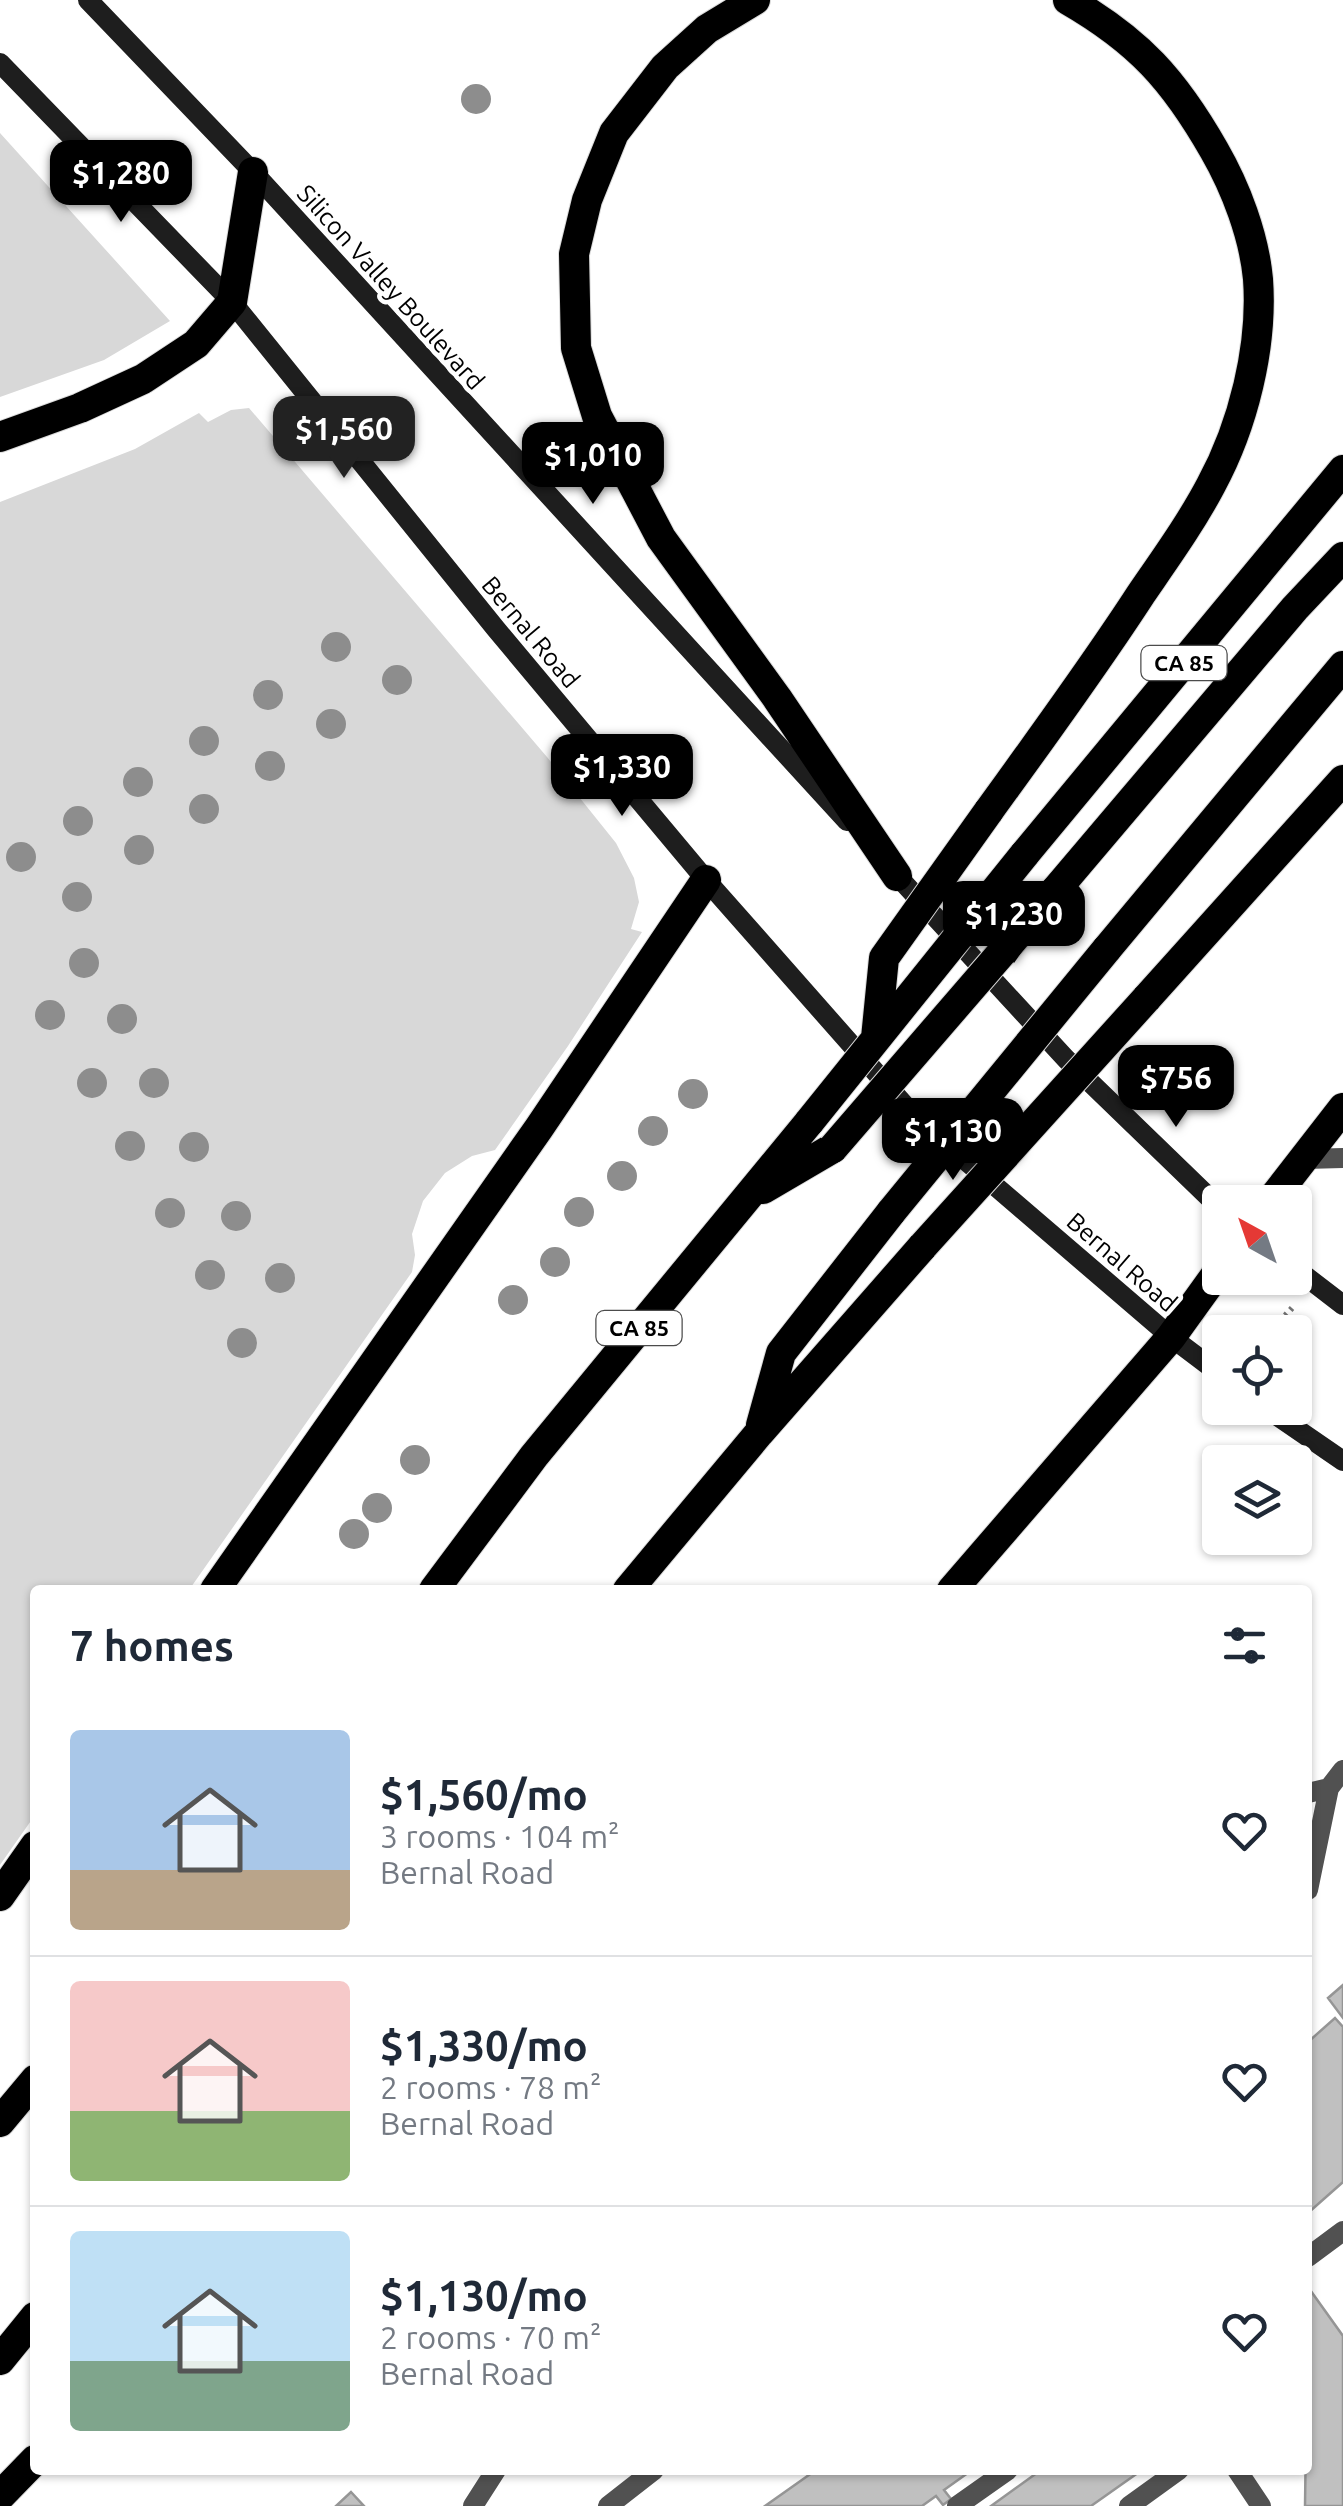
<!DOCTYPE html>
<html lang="en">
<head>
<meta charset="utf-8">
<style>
	body { margin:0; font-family:Ubuntu,sans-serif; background:#f2f2f3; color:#1f2937; height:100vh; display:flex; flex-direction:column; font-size:38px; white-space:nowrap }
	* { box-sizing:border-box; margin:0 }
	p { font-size:32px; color:#747a83 }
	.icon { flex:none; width:55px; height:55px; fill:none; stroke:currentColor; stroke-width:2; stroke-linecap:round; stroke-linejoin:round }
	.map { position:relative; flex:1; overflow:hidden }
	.drawer { position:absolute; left:30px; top:1585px; width:1282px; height:890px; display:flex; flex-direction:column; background:#fff; border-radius:10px; box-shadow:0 2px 8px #0004 }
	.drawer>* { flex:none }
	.needle { width:65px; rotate:320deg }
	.fabs { position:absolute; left:1202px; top:1185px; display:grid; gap:20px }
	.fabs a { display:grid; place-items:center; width:110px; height:110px; border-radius:10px; background:#fff; box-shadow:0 2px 8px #0004; font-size:50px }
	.price { position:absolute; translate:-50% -85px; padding:0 22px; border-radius:20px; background:#000; color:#fff; font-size:32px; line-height:65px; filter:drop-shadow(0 2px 5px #0008) }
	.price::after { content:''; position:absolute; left:50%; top:60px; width:30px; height:22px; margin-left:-15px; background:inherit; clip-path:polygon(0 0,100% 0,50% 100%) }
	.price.selected { background:#222; color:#fff }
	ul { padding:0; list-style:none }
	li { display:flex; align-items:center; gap:30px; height:250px; padding:0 40px }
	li+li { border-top:2px solid #e0e1e3 }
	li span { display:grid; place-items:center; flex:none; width:280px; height:200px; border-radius:10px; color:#555 }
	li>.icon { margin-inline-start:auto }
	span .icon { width:120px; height:120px; fill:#fffc; stroke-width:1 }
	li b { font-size:42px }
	h2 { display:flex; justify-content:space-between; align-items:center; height:120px; padding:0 40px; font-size:42px }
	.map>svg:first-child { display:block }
</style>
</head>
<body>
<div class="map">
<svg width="1343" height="2506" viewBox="0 0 1343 2506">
	<rect width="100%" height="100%" fill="#fff"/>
	<!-- green -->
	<path fill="#d8d8d8" d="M 0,133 L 170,321 L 104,360 L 0,397 Z
		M 249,408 L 547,757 L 616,843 L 634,878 L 639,902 L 631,929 L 642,932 L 568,1046 L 495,1150 L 472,1156 L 445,1173 L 423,1201 L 412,1234 L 415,1255 L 412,1272 L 189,1590 L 35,1590 L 35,1815 L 0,1865 L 0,502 L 135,449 L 199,413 L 208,422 L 231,410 Z"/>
	<!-- building -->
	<path fill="#c0c0c0" stroke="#959595" stroke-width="2.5" d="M 1343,1985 L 1343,2018 L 1328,1998 Z
		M 1335,2018 L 1343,2027 L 1343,2182 L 1308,2213 L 1308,2042 Z
		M 1308,2287 L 1343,2336 L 1343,2506 L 1305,2506 Z
		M 816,2470 L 972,2470 L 944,2490 L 951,2499 L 943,2505 L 936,2496 L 922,2506 L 765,2506 Z
		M 1041,2470 L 1142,2470 L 1091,2506 L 991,2506 Z
		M 351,2492 L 364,2506 L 336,2506 Z"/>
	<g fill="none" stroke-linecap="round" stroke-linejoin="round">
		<defs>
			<path id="motorway" d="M 755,0 L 707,29 L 665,67 L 614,133 L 587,200 L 574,254 L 576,348 L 597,416 L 661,538 L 777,698 L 897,876
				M 0,437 L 80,408 L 143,379 L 196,344 L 232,302 L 253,172
				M 988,812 C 1040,740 1093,668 1141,594 C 1165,559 1191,523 1211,485 C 1243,426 1263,347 1258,279 C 1254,236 1236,188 1214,150 C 1174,80 1139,41 1068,0
				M 1024,855 L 1343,470
				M 1055,891 L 1295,608 L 1343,557
				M 1106,950 L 1343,666
				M 1146,999 L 1343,780
				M 763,1189 L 833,1148
				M 1270,1202 L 1343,1108
				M 761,1425 L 781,1353 L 892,1211
				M 215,1590 L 539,1128 L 706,880
				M 434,1590 L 534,1456 L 810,1121
				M 628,1590 L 759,1433 L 923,1246
				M 952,1590 L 1171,1337 L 1220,1269
				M 0,1896 L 35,1846
				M 0,2122 L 35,2080
				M 0,2360 L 35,2317
				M 0,2496 L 35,2460"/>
		</defs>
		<!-- motorway casing -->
		<use href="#motorway" stroke="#dbdbdb" stroke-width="32"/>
		<!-- path -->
		<path stroke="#737373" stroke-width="6" stroke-dasharray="2.5 5" stroke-linecap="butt" d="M 1270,1332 L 1293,1307"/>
		<!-- service -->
		<path stroke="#515151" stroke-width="20" d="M 1305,1159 L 1343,1158
			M 1308,1793 L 1329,1788 L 1343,1770
			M 1308,1890 L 1329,1788
			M 1308,2257 L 1343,2231
			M 1237,2470 L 1261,2506
			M 473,2506 L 496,2470
			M 608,2506 L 654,2470
			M 957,2506 L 1008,2470
			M 1129,2506 L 1179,2470"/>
		<!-- secondary -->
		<path stroke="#1e1e1e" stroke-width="20" d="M 88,0 L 253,172 L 847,821
			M 0,63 L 232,302 L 496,629 L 706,880 L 916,1118 L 1171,1337 L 1220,1374
			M 890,868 L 1066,1059 L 1220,1208
			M 1295,1268 L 1343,1305
			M 1266,1408 L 1343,1461"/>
		<!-- motorway -->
		<use href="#motorway" stroke="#000" stroke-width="30"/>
		<defs>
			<path id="motorway-bridge" d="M 876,1038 L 884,958 L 988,812
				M 810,1121 L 1024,855
				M 833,1148 L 1055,891
				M 892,1211 L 1106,950
				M 923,1246 L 1146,999"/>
		</defs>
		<!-- motorway-bridge casing -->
		<use href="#motorway-bridge" stroke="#dbdbdb" stroke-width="32" stroke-linecap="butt"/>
		<!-- motorway-bridge -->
		<use href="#motorway-bridge" stroke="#000" stroke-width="30"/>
	</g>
	<!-- trees -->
	<g fill="#8d8d8d">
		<circle cx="476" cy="99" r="15"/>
		<circle cx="336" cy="647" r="15"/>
		<circle cx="397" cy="680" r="15"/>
		<circle cx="268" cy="695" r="15"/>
		<circle cx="331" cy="724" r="15"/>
		<circle cx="204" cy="741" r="15"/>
		<circle cx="270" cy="766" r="15"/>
		<circle cx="138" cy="782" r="15"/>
		<circle cx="204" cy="809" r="15"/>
		<circle cx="78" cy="821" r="15"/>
		<circle cx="139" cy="850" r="15"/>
		<circle cx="21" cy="857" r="15"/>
		<circle cx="77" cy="897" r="15"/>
		<circle cx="84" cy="963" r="15"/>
		<circle cx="50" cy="1015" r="15"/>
		<circle cx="122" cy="1019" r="15"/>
		<circle cx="92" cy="1083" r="15"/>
		<circle cx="154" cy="1083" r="15"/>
		<circle cx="693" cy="1094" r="15"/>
		<circle cx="653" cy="1131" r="15"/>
		<circle cx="130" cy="1146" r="15"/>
		<circle cx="194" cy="1147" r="15"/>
		<circle cx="622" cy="1176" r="15"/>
		<circle cx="579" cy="1212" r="15"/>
		<circle cx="170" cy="1213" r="15"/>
		<circle cx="236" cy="1216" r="15"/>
		<circle cx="555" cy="1262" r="15"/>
		<circle cx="210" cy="1275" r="15"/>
		<circle cx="280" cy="1278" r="15"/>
		<circle cx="513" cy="1300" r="15"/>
		<circle cx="242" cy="1343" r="15"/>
		<circle cx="415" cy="1460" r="15"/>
		<circle cx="377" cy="1508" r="15"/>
		<circle cx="354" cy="1534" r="15"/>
	</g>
	<g text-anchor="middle" stroke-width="9" stroke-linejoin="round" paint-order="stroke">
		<!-- shield labels -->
		<g fill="#fff" stroke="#4c4c4c" stroke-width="2.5">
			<rect x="1141.5" y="646" width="85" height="34" rx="8"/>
			<rect x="596.5" y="1311" width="85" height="34" rx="8"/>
		</g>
		<g font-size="22" font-weight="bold" fill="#000">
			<text x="1184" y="671">CA 85</text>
			<text x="639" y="1336">CA 85</text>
		</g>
		<!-- street labels -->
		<g font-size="25" fill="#000" stroke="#fff">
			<text transform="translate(391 287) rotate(48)" y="9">Silicon Valley Boulevard</text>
			<text transform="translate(531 632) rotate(50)" y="9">Bernal Road</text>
			<text transform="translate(1122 1262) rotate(41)" y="9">Bernal Road</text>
		</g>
	</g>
</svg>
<div class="fabs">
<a><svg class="needle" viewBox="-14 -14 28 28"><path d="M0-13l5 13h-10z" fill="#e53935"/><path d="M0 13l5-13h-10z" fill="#747a83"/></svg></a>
<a><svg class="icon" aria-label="locate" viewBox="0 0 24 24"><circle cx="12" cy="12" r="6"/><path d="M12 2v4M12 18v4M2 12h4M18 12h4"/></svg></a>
<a><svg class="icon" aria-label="layers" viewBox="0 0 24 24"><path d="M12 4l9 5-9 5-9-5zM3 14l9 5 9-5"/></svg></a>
</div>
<b class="price" style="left:121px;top:225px">$1,280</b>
<b class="price selected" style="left:344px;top:481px">$1,560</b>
<b class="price" style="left:593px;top:507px">$1,010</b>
<b class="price" style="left:622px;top:819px">$1,330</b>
<b class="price" style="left:1014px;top:966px">$1,230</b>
<b class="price" style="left:1176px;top:1130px">$756</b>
<b class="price" style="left:953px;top:1183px">$1,130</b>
<section class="drawer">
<h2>7 homes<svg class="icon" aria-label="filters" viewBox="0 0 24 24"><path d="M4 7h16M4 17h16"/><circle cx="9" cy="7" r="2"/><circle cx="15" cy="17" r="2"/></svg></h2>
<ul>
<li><span style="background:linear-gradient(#a9c7e8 70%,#b9a48a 0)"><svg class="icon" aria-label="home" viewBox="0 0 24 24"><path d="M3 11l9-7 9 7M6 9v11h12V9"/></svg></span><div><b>$1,560/mo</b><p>3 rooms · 104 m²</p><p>Bernal Road</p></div><svg class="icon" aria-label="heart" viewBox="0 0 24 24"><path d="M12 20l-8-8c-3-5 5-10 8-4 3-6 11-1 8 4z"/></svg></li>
<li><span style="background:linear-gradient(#f6c9c9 65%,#8fb573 0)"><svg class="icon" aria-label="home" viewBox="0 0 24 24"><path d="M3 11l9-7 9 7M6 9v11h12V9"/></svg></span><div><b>$1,330/mo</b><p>2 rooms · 78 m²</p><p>Bernal Road</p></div><svg class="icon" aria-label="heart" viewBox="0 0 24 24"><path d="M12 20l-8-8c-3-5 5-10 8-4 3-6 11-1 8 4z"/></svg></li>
<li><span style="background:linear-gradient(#bfe0f5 65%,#7fa58c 0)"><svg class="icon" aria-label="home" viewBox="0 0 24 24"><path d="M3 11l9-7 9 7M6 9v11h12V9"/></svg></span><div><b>$1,130/mo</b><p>2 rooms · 70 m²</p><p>Bernal Road</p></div><svg class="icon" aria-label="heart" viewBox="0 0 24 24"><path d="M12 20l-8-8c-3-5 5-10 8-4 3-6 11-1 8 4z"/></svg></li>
</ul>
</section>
</div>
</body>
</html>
